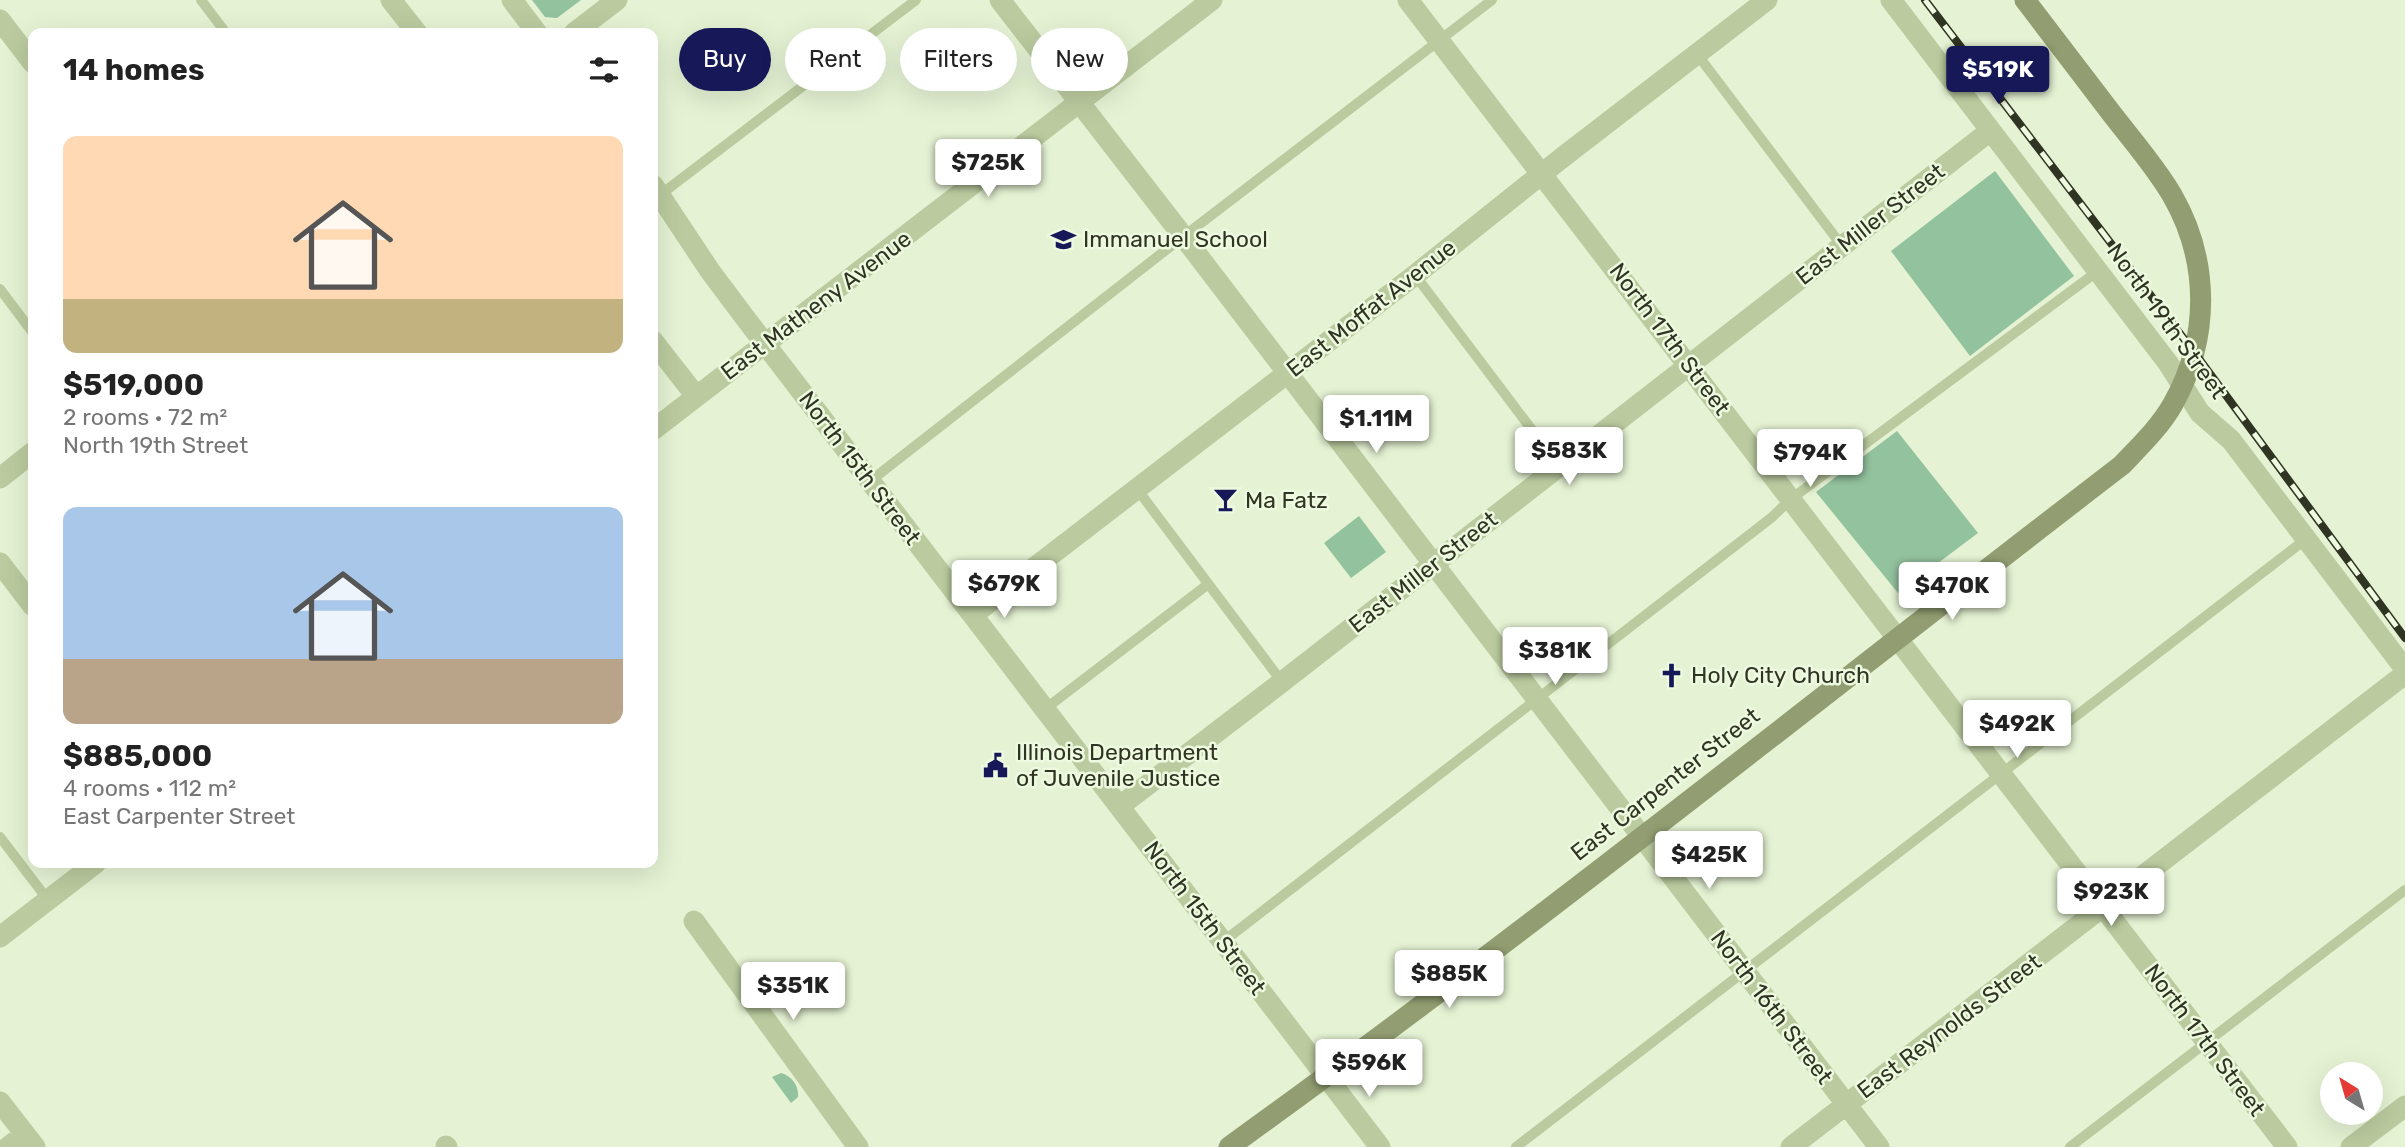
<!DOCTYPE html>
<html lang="en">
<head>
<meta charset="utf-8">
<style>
	body { margin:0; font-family:Rubik,sans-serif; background:#f6f6f6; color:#222; height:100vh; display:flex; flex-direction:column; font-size:26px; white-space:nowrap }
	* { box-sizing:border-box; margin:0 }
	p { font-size:23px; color:#767676 }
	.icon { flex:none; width:38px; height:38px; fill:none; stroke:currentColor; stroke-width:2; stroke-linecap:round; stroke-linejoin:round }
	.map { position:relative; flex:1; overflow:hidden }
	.sheet { position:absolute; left:28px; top:28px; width:630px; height:840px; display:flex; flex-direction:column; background:#fff; border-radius:14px; box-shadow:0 7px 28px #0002 }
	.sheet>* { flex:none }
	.guide { position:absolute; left:679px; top:28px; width:665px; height:63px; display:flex; gap:14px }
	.needle { width:46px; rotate:323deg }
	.tools { position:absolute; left:2320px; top:1062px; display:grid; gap:14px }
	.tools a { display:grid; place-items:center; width:63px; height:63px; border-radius:50%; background:#fff; box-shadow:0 7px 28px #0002; font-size:35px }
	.price { position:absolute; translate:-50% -60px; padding:0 16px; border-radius:7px; background:#fff; color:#222; font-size:23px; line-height:46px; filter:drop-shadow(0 2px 4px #0008) }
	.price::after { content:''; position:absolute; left:50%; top:42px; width:21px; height:16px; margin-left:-10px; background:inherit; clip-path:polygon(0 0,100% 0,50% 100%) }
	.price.active { background:#161858; color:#fff }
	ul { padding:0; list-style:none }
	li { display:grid; align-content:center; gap:14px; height:371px; padding:0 35px }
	li span { display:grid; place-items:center; height:217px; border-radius:14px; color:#555 }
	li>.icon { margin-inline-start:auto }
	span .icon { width:126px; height:126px; fill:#fffc; stroke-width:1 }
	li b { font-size:30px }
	h2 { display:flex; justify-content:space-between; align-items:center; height:84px; padding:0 35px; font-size:30px }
	.tag { padding:0 24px; border-radius:32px; background:#fff; box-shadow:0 7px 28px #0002; font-size:24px; line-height:63px }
	.tag.active { background:#161858; color:#fff }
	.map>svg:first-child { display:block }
</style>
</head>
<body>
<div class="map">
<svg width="2405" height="1147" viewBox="0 0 2405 1147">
	<rect width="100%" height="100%" fill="#e5f2d3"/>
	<!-- green -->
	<path fill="#93c29e" d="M 532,0 L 581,0 L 557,18 L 545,17 Z
		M 1995,171 L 2074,276 L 1970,356 L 1891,251 Z
		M 1897,431 L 1978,533 L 1898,593 L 1816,492 Z
		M 1359,516 L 1386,552 L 1351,578 L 1324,543 Z
		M 781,1073 C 792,1076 799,1086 798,1097 L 791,1103 L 772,1077 Z"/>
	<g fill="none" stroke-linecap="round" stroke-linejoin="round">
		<!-- lane -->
		<path stroke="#bbcb9f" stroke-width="10" d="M 201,0 L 226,33
			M 1697,54 L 1842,246
			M 660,195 L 916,0
			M 1415,275 L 1560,467
			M 0,289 L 33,333
			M 869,482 L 1162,253 L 1492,0
			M 1137,489 L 1282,682
			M 1045,709 L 1207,585
			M 0,837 L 48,900
			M 1224,941 L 1771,518 L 1791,499 L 2098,271
			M 1516,1147 L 2306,539
			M 2070,1147 L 2405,890"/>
		<!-- street -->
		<path stroke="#bbcb9f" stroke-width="21" d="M 391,0 L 417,33
			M 512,0 L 537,33
			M 1000,0 L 1183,236 L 1879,1147
			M 1408,0 L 2287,1147
			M 1891,0 L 2168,363 L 2200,413 L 2231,440 L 2405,669
			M 0,20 L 33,63
			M 574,33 L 617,0
			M 653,185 L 710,271 L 746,319 L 1380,1147
			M 653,341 L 696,396
			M 653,430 L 1212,0
			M 0,478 L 33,452
			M 0,563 L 33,606
			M 974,614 L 1415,275 L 1563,157 L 1767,0
			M 1120,806 L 1282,682 L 1990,131
			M 694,921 L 858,1147
			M 0,937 L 96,863
			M 0,1102 L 35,1147
			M 446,1146 L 447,1147
			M 8,1147 L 25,1134
			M 1791,1147 L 2405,674
			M 2351,1147 L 2405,1106"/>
		<!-- secondary -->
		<path stroke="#929e71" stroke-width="21" d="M 1229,1147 C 1533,928 1825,693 2122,465 C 2140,446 2160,427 2173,404 C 2210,338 2210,261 2172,195 C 2155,166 2132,140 2112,114 C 2083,76 2054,38 2025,0"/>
		<defs>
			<path id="rail" d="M 1925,0 L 2194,352 L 2405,638"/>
		</defs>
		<!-- rail casing -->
		<use href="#rail" stroke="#303423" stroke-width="8"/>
		<!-- rail -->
		<use href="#rail" stroke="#eefae0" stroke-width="5" stroke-dasharray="16" stroke-linecap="butt"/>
	</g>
	<!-- icons -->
	<defs>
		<symbol id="school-bare" viewBox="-9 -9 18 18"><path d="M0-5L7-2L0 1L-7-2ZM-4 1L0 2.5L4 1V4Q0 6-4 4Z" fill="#161858" stroke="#eefae0" stroke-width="2.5" paint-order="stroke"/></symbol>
		<symbol id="bar-bare" viewBox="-9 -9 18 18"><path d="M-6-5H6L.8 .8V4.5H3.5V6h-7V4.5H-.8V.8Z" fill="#161858" stroke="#eefae0" stroke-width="2.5" paint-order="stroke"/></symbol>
		<symbol id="church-bare" viewBox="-9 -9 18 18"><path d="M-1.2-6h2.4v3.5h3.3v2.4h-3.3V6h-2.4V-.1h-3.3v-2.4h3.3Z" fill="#161858" stroke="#eefae0" stroke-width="2.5" paint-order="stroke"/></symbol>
		<symbol id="civic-bare" viewBox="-9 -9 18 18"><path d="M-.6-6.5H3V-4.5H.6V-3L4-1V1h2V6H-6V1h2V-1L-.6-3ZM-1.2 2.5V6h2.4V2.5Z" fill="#161858" stroke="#eefae0" stroke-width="2.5" paint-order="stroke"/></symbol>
	</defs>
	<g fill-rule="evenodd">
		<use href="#school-bare" x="1046" y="222" width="35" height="35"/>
		<use href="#bar-bare" x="1208" y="482" width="35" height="35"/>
		<use href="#church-bare" x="1654" y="658" width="35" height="35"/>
		<use href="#civic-bare" x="978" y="748" width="35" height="35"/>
	</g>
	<g text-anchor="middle" stroke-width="5" stroke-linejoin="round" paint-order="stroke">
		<!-- street labels -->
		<g font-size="23" fill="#303423" stroke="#eefae0">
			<text transform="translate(1870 224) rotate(-38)" y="8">East Miller Street</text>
			<text transform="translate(816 305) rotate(-37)" y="8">East Matheny Avenue</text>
			<text transform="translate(1371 308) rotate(-38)" y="8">East Moffat Avenue</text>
			<text transform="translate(2167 321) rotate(54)" y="8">North 19th Street</text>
			<text transform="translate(1670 339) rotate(53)" y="8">North 17th Street</text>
			<text transform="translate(860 468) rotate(53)" y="8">North 15th Street</text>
			<text transform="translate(1423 572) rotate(-38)" y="8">East Miller Street</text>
			<text transform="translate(1665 784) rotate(-38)" y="8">East Carpenter Street</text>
			<text transform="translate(1205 918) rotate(53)" y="8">North 15th Street</text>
			<text transform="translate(1772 1007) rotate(53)" y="8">North 16th Street</text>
			<text transform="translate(1949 1026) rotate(-37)" y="8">East Reynolds Street</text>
			<text transform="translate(2205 1040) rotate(53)" y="8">North 17th Street</text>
		</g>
		<!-- poi labels -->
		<g font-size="23" fill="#303423" stroke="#eefae0" text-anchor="start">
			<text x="1083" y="247">Immanuel School</text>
			<text x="1245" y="508">Ma Fatz</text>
			<text x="1691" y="683">Holy City Church</text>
			<text x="1016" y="760">Illinois Department<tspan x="1016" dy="26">of Juvenile Justice</tspan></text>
		</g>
	</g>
</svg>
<div class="tools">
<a><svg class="needle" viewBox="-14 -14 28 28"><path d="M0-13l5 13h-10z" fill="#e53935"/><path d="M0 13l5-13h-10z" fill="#767676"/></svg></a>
</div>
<b class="price active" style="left:1998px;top:106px">$519K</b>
<b class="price" style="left:988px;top:199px">$725K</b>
<b class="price" style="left:1376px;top:455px">$1.11M</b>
<b class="price" style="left:1569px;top:487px">$583K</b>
<b class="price" style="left:1810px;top:489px">$794K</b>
<b class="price" style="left:1004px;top:620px">$679K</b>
<b class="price" style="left:1952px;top:622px">$470K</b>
<b class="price" style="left:1555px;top:687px">$381K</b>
<b class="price" style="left:2017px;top:760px">$492K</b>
<b class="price" style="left:1709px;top:891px">$425K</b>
<b class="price" style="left:2111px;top:928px">$923K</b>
<b class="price" style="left:1449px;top:1010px">$885K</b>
<b class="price" style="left:793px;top:1022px">$351K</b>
<b class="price" style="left:1369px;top:1099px">$596K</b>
<div class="guide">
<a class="tag active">Buy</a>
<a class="tag">Rent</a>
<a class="tag">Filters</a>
<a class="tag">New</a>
</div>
<section class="sheet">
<h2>14 homes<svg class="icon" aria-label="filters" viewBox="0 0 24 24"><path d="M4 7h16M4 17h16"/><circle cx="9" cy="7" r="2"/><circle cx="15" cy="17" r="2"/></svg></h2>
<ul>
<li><span style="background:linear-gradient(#ffd9b3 75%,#c2b280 0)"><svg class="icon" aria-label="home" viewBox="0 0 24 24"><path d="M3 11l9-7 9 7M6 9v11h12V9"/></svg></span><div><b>$519,000</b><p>2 rooms · 72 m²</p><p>North 19th Street</p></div></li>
<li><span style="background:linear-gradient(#a9c7e8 70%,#b9a48a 0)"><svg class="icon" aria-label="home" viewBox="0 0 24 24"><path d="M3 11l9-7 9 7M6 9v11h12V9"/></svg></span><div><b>$885,000</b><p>4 rooms · 112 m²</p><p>East Carpenter Street</p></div></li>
</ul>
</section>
</div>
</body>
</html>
